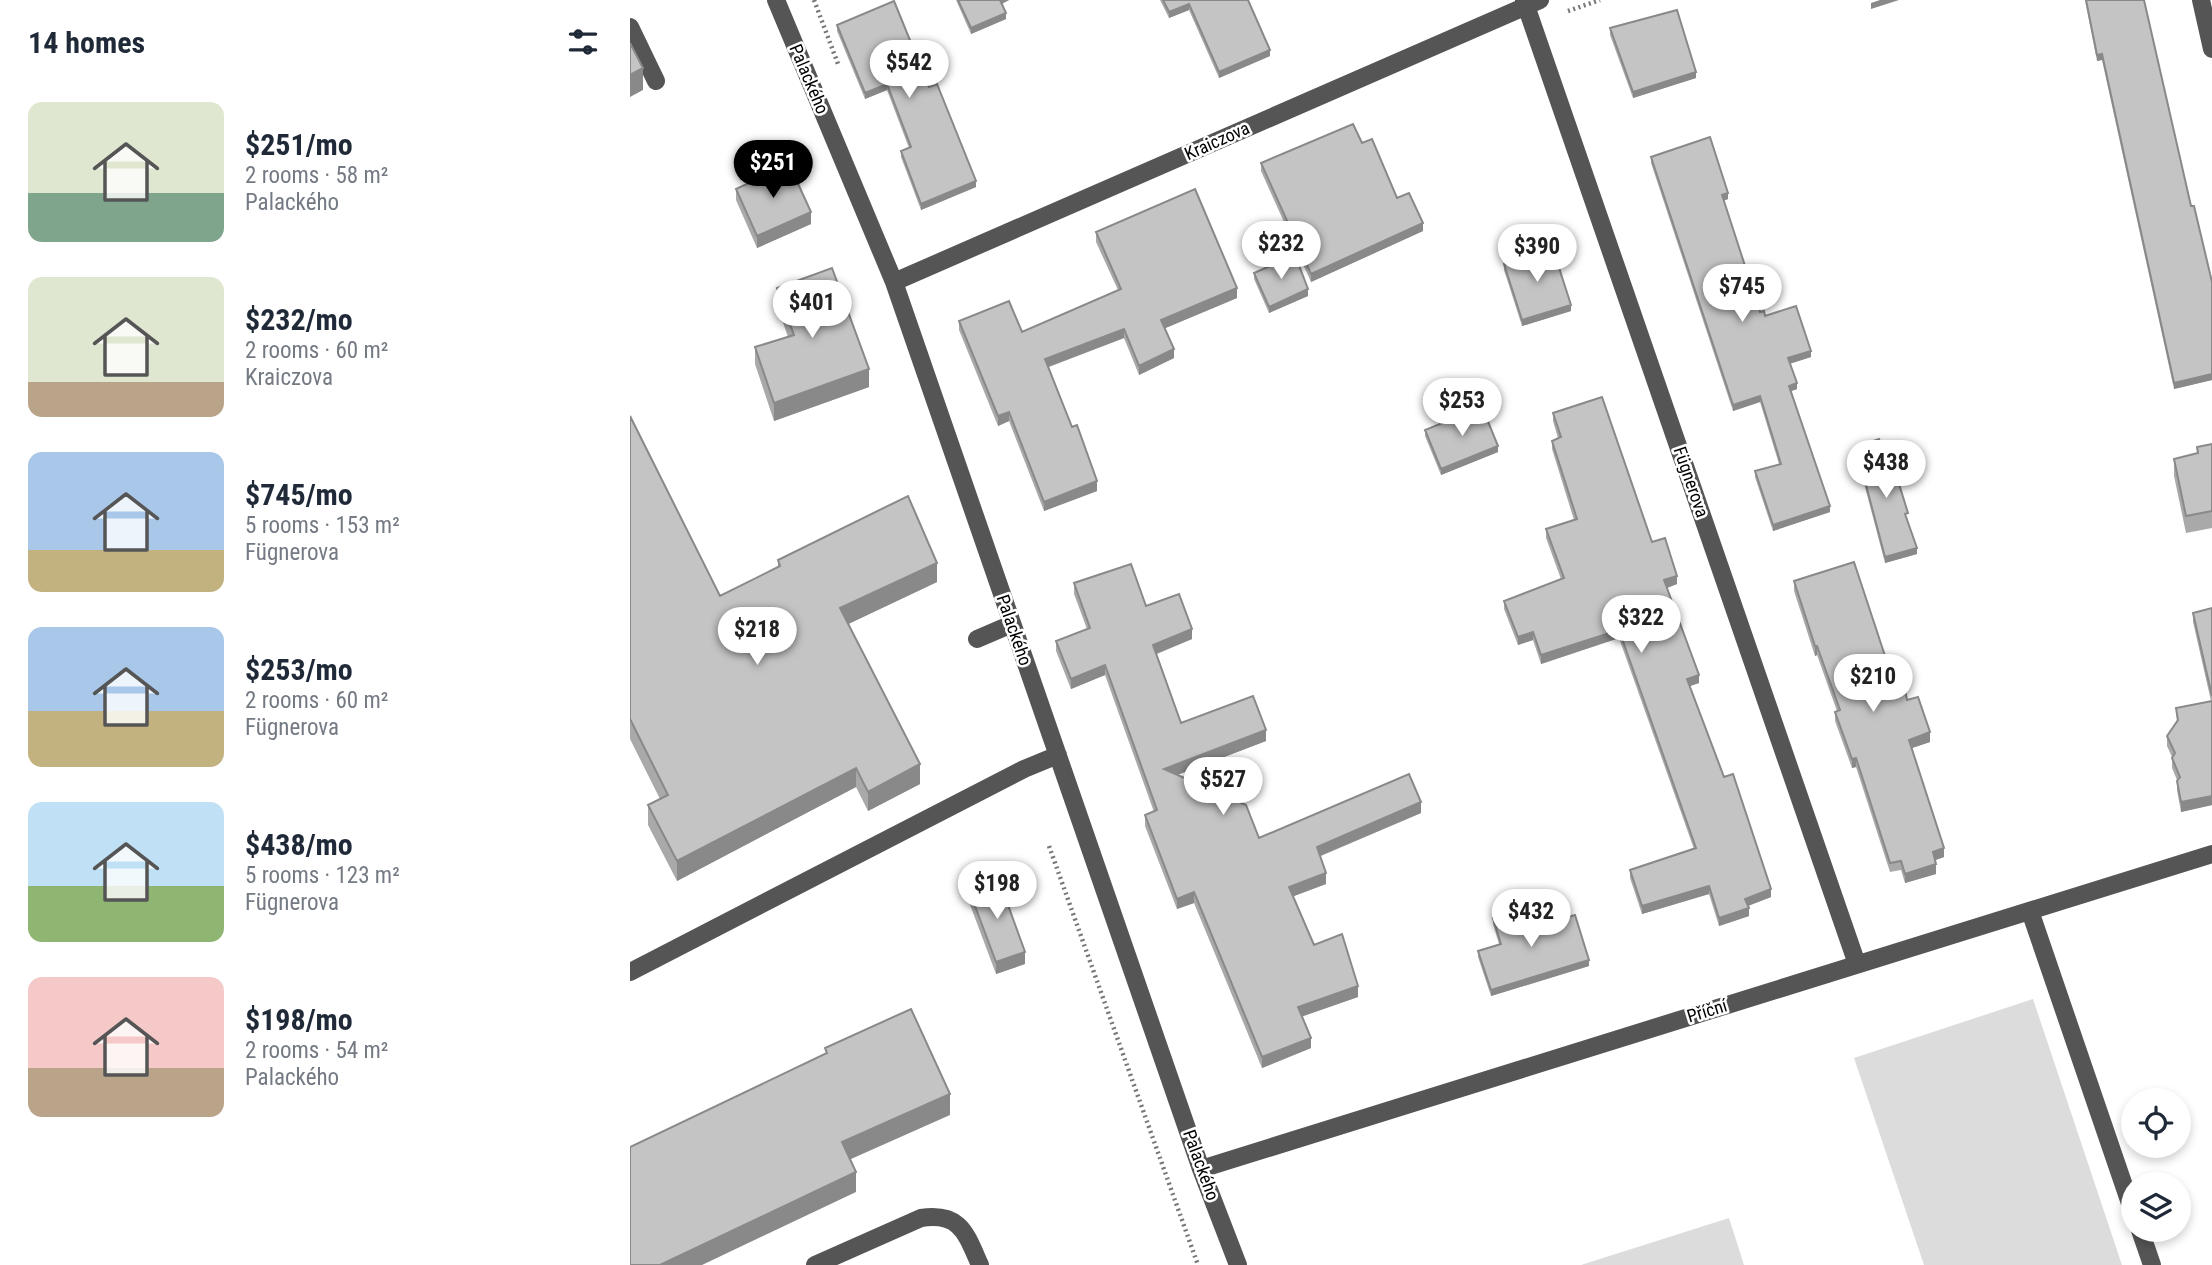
<!DOCTYPE html>
<html lang="en">
<head>
<meta charset="utf-8">
<style>
	body { margin:0; font-family:"Roboto Condensed",sans-serif; background:#f2f2f3; color:#1f2937; height:100vh; display:flex; flex-direction:column; font-size:26px; white-space:nowrap }
	* { box-sizing:border-box; margin:0 }
	p { font-size:23px; color:#747a83 }
	.icon { flex:none; width:38px; height:38px; fill:none; stroke:currentColor; stroke-width:2; stroke-linecap:round; stroke-linejoin:round }
	.map { position:relative; flex:1; overflow:hidden }
	.side { display:flex; flex-direction:column; background:#fff; width:630px }
	.side>* { flex:none }
	.tools { position:absolute; left:1491px; top:1088px; display:grid; gap:14px }
	.tools a { display:grid; place-items:center; width:70px; height:70px; border-radius:50%; background:#fff; box-shadow:0 4px 10px #0003; font-size:35px }
	.price { position:absolute; translate:-50% -60px; padding:0 16px; border-radius:24px; background:#fff; color:#222; font-size:23px; line-height:46px; filter:drop-shadow(0 2px 4px #0008) }
	.price::after { content:''; position:absolute; left:50%; top:42px; width:21px; height:16px; margin-left:-10px; background:inherit; clip-path:polygon(0 0,100% 0,50% 100%) }
	.price.current { background:#000; color:#fff }
	ul { padding:0; list-style:none }
	li { display:flex; align-items:center; gap:21px; height:175px; padding:0 28px }
	li span { display:grid; place-items:center; flex:none; width:196px; height:140px; border-radius:14px; color:#555 }
	li>.icon { margin-inline-start:auto }
	span .icon { width:84px; height:84px; fill:#fffc; stroke-width:1 }
	li b { font-size:30px }
	h2 { display:flex; justify-content:space-between; align-items:center; height:84px; padding:0 28px; font-size:30px }
	main { display:flex; flex:1; min-height:0 }
	.map>svg:first-child { display:block }
</style>
</head>
<body>
<main>
<section class="side">
<h2>14 homes<svg class="icon" aria-label="filters" viewBox="0 0 24 24"><path d="M4 7h16M4 17h16"/><circle cx="9" cy="7" r="2"/><circle cx="15" cy="17" r="2"/></svg></h2>
<ul>
<li><span style="background:linear-gradient(#dfe7d0 65%,#7fa58c 0)"><svg class="icon" aria-label="home" viewBox="0 0 24 24"><path d="M3 11l9-7 9 7M6 9v11h12V9"/></svg></span><div><b>$251/mo</b><p>2 rooms · 58 m²</p><p>Palackého</p></div></li>
<li><span style="background:linear-gradient(#dfe7d0 75%,#b9a48a 0)"><svg class="icon" aria-label="home" viewBox="0 0 24 24"><path d="M3 11l9-7 9 7M6 9v11h12V9"/></svg></span><div><b>$232/mo</b><p>2 rooms · 60 m²</p><p>Kraiczova</p></div></li>
<li><span style="background:linear-gradient(#a9c7e8 70%,#c2b280 0)"><svg class="icon" aria-label="home" viewBox="0 0 24 24"><path d="M3 11l9-7 9 7M6 9v11h12V9"/></svg></span><div><b>$745/mo</b><p>5 rooms · 153 m²</p><p>Fügnerova</p></div></li>
<li><span style="background:linear-gradient(#a9c7e8 60%,#c2b280 0)"><svg class="icon" aria-label="home" viewBox="0 0 24 24"><path d="M3 11l9-7 9 7M6 9v11h12V9"/></svg></span><div><b>$253/mo</b><p>2 rooms · 60 m²</p><p>Fügnerova</p></div></li>
<li><span style="background:linear-gradient(#bfe0f5 60%,#8fb573 0)"><svg class="icon" aria-label="home" viewBox="0 0 24 24"><path d="M3 11l9-7 9 7M6 9v11h12V9"/></svg></span><div><b>$438/mo</b><p>5 rooms · 123 m²</p><p>Fügnerova</p></div></li>
<li><span style="background:linear-gradient(#f6c9c9 65%,#b9a48a 0)"><svg class="icon" aria-label="home" viewBox="0 0 24 24"><path d="M3 11l9-7 9 7M6 9v11h12V9"/></svg></span><div><b>$198/mo</b><p>2 rooms · 54 m²</p><p>Palackého</p></div></li>
</ul>
</section>
<div class="map">
<svg width="1582" height="1265" viewBox="0 0 1582 1265">
	<rect width="100%" height="100%" fill="#fff"/>
	<!-- green -->
	<path fill="#dcdcdc" d="M 1403,999 L 1492,1265 L 1294,1265 L 1224,1058 Z
		M 1099,1218 L 1114,1265 L 951,1265 Z"/>
	<g fill="none" stroke-linecap="round" stroke-linejoin="round">
		<!-- path -->
		<path stroke="#777" stroke-width="4.5" stroke-dasharray="2 3.5" stroke-linecap="butt" d="M 184,0 L 208,64
			M 938,11 L 970,0
			M 419,846 L 568,1265"/>
		<!-- minor -->
		<path stroke="#555" stroke-width="18" d="M 146,0 L 264,282 L 571,1169 L 608,1265
			M 894,0 L 1227,964
			M 1571,0 L 1582,49
			M 0,27 L 26,81
			M 264,282 L 910,0
			M 347,639 L 382,624
			M 1400,911 L 1503,1212
			M 0,972 L 394,769 L 428,755
			M 571,1169 L 1582,854
			M 1510,1230 L 1522,1265
			M 185,1265 L 291,1218 C 331,1212 336,1234 350,1265"/>
	</g>
	<!-- wall -->
	<path fill="#a9a9a9" d="M 326,0 L 379,0 L 372,4 L 376,19 L 341,34 Z
		M 530,0 L 618,0 L 640,56 L 589,78 L 559,10 L 539,18 Z
		M 1455,0 L 1514,0 L 1561,206 L 1582,282 L 1582,380 L 1544,389 L 1472,60 L 1467,61 Z
		M 207,25 L 299,87 L 346,187 L 291,210 L 271,157 L 271,151 L 279,148 L 257,90 L 235,99 L 207,31 Z
		M 980,28 L 1066,78 L 1003,98 L 980,35 Z
		M 732,143 L 767,198 L 793,231 L 681,282 L 631,171 L 631,163 Z
		M 1021,157 L 1098,199 L 1093,201 L 1130,312 L 1181,357 L 1160,364 L 1167,389 L 1161,391 L 1200,512 L 1143,531 L 1125,477 L 1125,471 L 1149,464 L 1130,402 L 1103,411 L 1021,163 Z
		M 106,189 L 181,224 L 127,248 L 106,200 Z
		M 466,232 L 607,298 L 535,328 L 544,358 L 509,375 L 494,338 L 419,367 L 467,491 L 414,511 L 379,421 L 368,426 L 329,330 L 329,321 L 392,332 L 488,290 L 466,242 Z
		M 874,264 L 941,311 L 892,326 L 874,270 Z
		M 624,273 L 678,296 L 639,313 L 624,279 Z
		M 147,288 L 239,387 L 144,421 L 125,364 L 125,347 L 158,337 L 147,305 Z
		M 923,413 L 1022,542 L 1047,584 L 1037,588 L 1069,683 L 1060,686 L 1094,777 L 1141,897 L 1118,906 L 1119,916 L 1089,926 L 1079,894 L 1012,914 L 1000,878 L 1000,870 L 1064,849 L 989,638 L 911,664 L 903,640 L 888,645 L 874,609 L 874,601 L 931,579 L 916,538 L 916,529 L 944,520 L 922,449 L 922,441 L 928,438 L 923,421 Z
		M 0,416 L 90,596 L 148,567 L 148,560 L 307,582 L 218,624 L 290,784 L 238,811 L 226,787 L 47,881 L 18,825 L 18,805 L 30,799 L 0,739 Z
		M 795,430 L 868,452 L 811,475 L 795,436 Z
		M 1582,444 L 1582,528 L 1556,533 L 1544,476 L 1544,459 L 1567,454 L 1567,447 Z
		M 1226,447 L 1278,519 L 1277,520 L 1287,554 L 1255,563 L 1226,453 Z
		M 1164,581 L 1262,677 L 1277,700 L 1300,742 L 1282,748 L 1314,857 L 1305,860 L 1306,874 L 1275,883 L 1271,870 L 1260,872 L 1226,767 L 1222,768 L 1205,721 L 1205,712 L 1207,711 L 1187,655 L 1185,656 L 1164,591 Z
		M 444,583 L 516,606 L 562,639 L 527,654 L 551,723 L 636,741 L 547,775 L 629,838 L 791,813 L 691,856 L 696,884 L 663,896 L 684,945 L 728,997 L 672,1016 L 681,1048 L 632,1068 L 564,903 L 547,909 L 515,826 L 515,815 L 524,812 L 475,675 L 441,689 L 426,651 L 426,641 L 457,629 L 444,594 Z
		M 1582,608 L 1582,805 L 1551,812 L 1547,790 L 1547,780 L 1542,768 L 1542,757 L 1537,746 L 1537,736 L 1547,722 L 1546,708 L 1581,701 L 1563,622 L 1563,613 Z
		M 339,890 L 395,964 L 366,974 L 339,902 Z
		M 863,918 L 899,928 L 959,966 L 861,996 L 848,957 L 848,951 L 869,944 L 863,924 Z"/>
	<!-- shaded-wall -->
	<path fill="#898989" d="M 369,0 L 379,0 L 369,5 Z
		M 1250,0 L 1269,0 L 1241,9 L 1241,3 Z
		M 559,4 L 559,10 L 539,18 L 539,12 Z
		M 376,13 L 376,19 L 341,34 L 341,28 Z
		M 640,50 L 640,56 L 589,78 L 589,72 Z
		M 1472,54 L 1472,60 L 1467,61 L 1467,55 Z
		M 13,68 L 13,90 L 0,97 L 0,75 Z
		M 1066,72 L 1066,78 L 1003,98 L 1003,92 Z
		M 257,84 L 257,90 L 235,99 L 235,93 Z
		M 346,181 L 346,187 L 291,210 L 291,204 Z
		M 1098,193 L 1098,199 L 1092,201 L 1092,195 Z
		M 181,212 L 181,224 L 127,248 L 127,236 Z
		M 793,223 L 793,231 L 681,282 L 681,274 Z
		M 607,288 L 607,298 L 531,330 L 531,320 Z
		M 678,289 L 678,296 L 639,313 L 639,307 Z
		M 941,305 L 941,311 L 892,326 L 892,320 Z
		M 494,329 L 494,338 L 415,368 L 415,359 Z
		M 544,349 L 544,358 L 509,375 L 509,366 Z
		M 1181,351 L 1181,357 L 1158,364 L 1158,358 Z
		M 239,369 L 239,387 L 144,421 L 144,403 Z
		M 1582,374 L 1582,380 L 1544,389 L 1544,383 Z
		M 1167,383 L 1167,389 L 1159,392 L 1159,386 Z
		M 1130,396 L 1130,402 L 1103,411 L 1103,405 Z
		M 379,412 L 379,421 L 368,426 L 368,416 Z
		M 868,446 L 868,452 L 811,475 L 811,469 Z
		M 467,481 L 467,491 L 414,511 L 414,502 Z
		M 1200,506 L 1200,512 L 1143,531 L 1143,525 Z
		M 1287,548 L 1287,554 L 1255,563 L 1255,557 Z
		M 307,563 L 307,582 L 210,628 L 210,608 Z
		M 1047,576 L 1047,584 L 1034,589 L 1034,580 Z
		M 562,629 L 562,639 L 523,655 L 523,645 Z
		M 989,630 L 989,638 L 911,664 L 911,655 Z
		M 903,632 L 903,640 L 888,645 L 888,637 Z
		M 1185,646 L 1187,646 L 1187,655 L 1185,656 Z
		M 475,665 L 475,675 L 441,689 L 441,679 Z
		M 1069,675 L 1069,683 L 1057,687 L 1057,679 Z
		M 636,730 L 636,741 L 534,780 L 534,769 Z
		M 1300,732 L 1300,742 L 1279,749 L 1279,740 Z
		M 1226,758 L 1226,767 L 1222,768 L 1222,759 Z
		M 290,764 L 290,784 L 238,811 L 238,792 Z
		M 226,768 L 226,787 L 47,881 L 47,861 Z
		M 1582,796 L 1582,805 L 1551,812 L 1551,802 Z
		M 791,802 L 791,813 L 687,857 L 687,847 Z
		M 1314,848 L 1314,857 L 1303,861 L 1303,852 Z
		M 1306,864 L 1306,874 L 1275,883 L 1275,874 Z
		M 696,873 L 696,884 L 659,898 L 659,887 Z
		M 1079,886 L 1079,894 L 1012,914 L 1012,906 Z
		M 1141,889 L 1141,897 L 1115,907 L 1115,899 Z
		M 564,892 L 564,903 L 547,909 L 547,899 Z
		M 1119,908 L 1119,916 L 1089,926 L 1089,918 Z
		M 395,952 L 395,964 L 366,974 L 366,962 Z
		M 959,960 L 959,966 L 861,996 L 861,990 Z
		M 728,986 L 728,997 L 668,1018 L 668,1007 Z
		M 681,1038 L 681,1048 L 632,1068 L 632,1057 Z
		M 320,1094 L 320,1115 L 212,1163 L 212,1142 Z
		M 226,1172 L 226,1192 L 72,1265 L 30,1265 Z"/>
	<!-- building -->
	<path fill="#c4c4c4" stroke="#898989" stroke-width="2" d="M 328,0 L 370,0 L 376,13 L 341,28 Z
		M 533,0 L 618,0 L 640,50 L 589,72 L 559,4 L 539,12 Z
		M 1456,0 L 1514,0 L 1561,206 L 1564,206 L 1582,282 L 1582,374 L 1544,383 L 1472,54 L 1467,55 Z
		M 264,1 L 299,87 L 307,84 L 346,181 L 291,204 L 271,151 L 281,147 L 257,84 L 235,93 L 207,25 Z
		M 1047,10 L 1066,72 L 1003,92 L 980,28 Z
		M 0,43 L 13,68 L 0,75 Z
		M 723,124 L 732,143 L 742,139 L 767,198 L 779,193 L 793,223 L 681,274 L 631,163 Z
		M 1080,137 L 1098,193 L 1092,195 L 1130,312 L 1134,311 L 1135,316 L 1166,306 L 1181,351 L 1158,358 L 1167,383 L 1159,386 L 1200,506 L 1143,525 L 1125,471 L 1151,464 L 1130,396 L 1103,405 L 1021,157 Z
		M 159,164 L 181,212 L 127,236 L 106,189 Z
		M 565,189 L 607,288 L 531,320 L 544,349 L 509,366 L 494,329 L 415,359 L 442,427 L 447,425 L 467,481 L 414,502 L 379,412 L 368,416 L 329,321 L 379,301 L 392,332 L 491,289 L 466,232 Z
		M 923,249 L 941,305 L 892,320 L 874,264 Z
		M 665,255 L 678,289 L 639,307 L 624,273 Z
		M 202,268 L 239,369 L 144,403 L 125,347 L 164,335 L 147,288 Z
		M 972,397 L 1022,542 L 1035,538 L 1047,576 L 1034,580 L 1069,675 L 1057,679 L 1094,777 L 1103,774 L 1141,889 L 1115,899 L 1119,908 L 1089,918 L 1079,886 L 1012,906 L 1000,870 L 1066,848 L 989,630 L 911,655 L 903,632 L 888,637 L 874,601 L 934,578 L 916,529 L 947,519 L 922,441 L 931,437 L 923,413 Z
		M 852,407 L 868,446 L 811,469 L 795,430 Z
		M 0,416 L 90,596 L 150,566 L 148,560 L 278,496 L 307,563 L 210,608 L 290,764 L 238,792 L 226,768 L 47,861 L 18,805 L 38,795 L 0,719 Z
		M 1249,439 L 1261,472 L 1265,471 L 1278,513 L 1275,514 L 1287,548 L 1255,557 L 1226,447 Z
		M 1582,444 L 1582,511 L 1556,516 L 1544,459 L 1568,453 L 1567,447 Z
		M 1224,562 L 1262,677 L 1272,674 L 1277,700 L 1288,697 L 1300,732 L 1279,740 L 1314,848 L 1303,852 L 1306,864 L 1275,874 L 1271,861 L 1260,863 L 1226,758 L 1222,759 L 1205,712 L 1210,710 L 1187,646 L 1185,646 L 1164,581 Z
		M 501,564 L 516,606 L 549,594 L 562,629 L 523,645 L 551,723 L 623,696 L 636,730 L 534,769 L 616,805 L 629,838 L 779,774 L 791,802 L 687,847 L 696,873 L 659,887 L 684,945 L 712,934 L 728,986 L 668,1007 L 681,1038 L 632,1057 L 564,892 L 547,899 L 515,815 L 527,810 L 475,665 L 441,679 L 426,641 L 460,628 L 444,583 Z
		M 1582,608 L 1582,696 L 1563,613 Z
		M 1582,701 L 1582,796 L 1551,802 L 1547,781 L 1550,777 L 1542,758 L 1545,753 L 1537,736 L 1548,720 L 1546,708 Z
		M 369,880 L 395,952 L 366,962 L 339,890 Z
		M 893,907 L 899,928 L 945,915 L 959,960 L 861,990 L 848,951 L 871,944 L 863,918 Z
		M 281,1009 L 320,1094 L 212,1142 L 226,1172 L 30,1265 L 0,1265 L 0,1147 L 197,1053 L 195,1048 Z"/>
	<g text-anchor="middle" stroke-width="5" stroke-linejoin="round" paint-order="stroke">
		<!-- street labels -->
		<g font-size="18" fill="#000" stroke="#fff">
			<text transform="translate(179 79) rotate(67)" y="6">Palackého</text>
			<text transform="translate(587 141) rotate(-24)" y="6">Kraiczova</text>
			<text transform="translate(1061 482) rotate(71)" y="6">Fügnerova</text>
			<text transform="translate(384 630) rotate(71)" y="6">Palackého</text>
			<text transform="translate(1077 1011) rotate(-17)" y="6">Příční</text>
			<text transform="translate(571 1165) rotate(70)" y="6">Palackého</text>
		</g>
	</g>
</svg>
<div class="tools">
<a><svg class="icon" aria-label="locate" viewBox="0 0 24 24"><circle cx="12" cy="12" r="6"/><path d="M12 2v4M12 18v4M2 12h4M18 12h4"/></svg></a>
<a><svg class="icon" aria-label="layers" viewBox="0 0 24 24"><path d="M12 4l9 5-9 5-9-5zM3 14l9 5 9-5"/></svg></a>
</div>
<b class="price" style="left:279px;top:100px">$542</b>
<b class="price current" style="left:143px;top:200px">$251</b>
<b class="price" style="left:651px;top:281px">$232</b>
<b class="price" style="left:907px;top:284px">$390</b>
<b class="price" style="left:1112px;top:324px">$745</b>
<b class="price" style="left:182px;top:340px">$401</b>
<b class="price" style="left:832px;top:438px">$253</b>
<b class="price" style="left:1256px;top:500px">$438</b>
<b class="price" style="left:1011px;top:655px">$322</b>
<b class="price" style="left:127px;top:667px">$218</b>
<b class="price" style="left:1243px;top:714px">$210</b>
<b class="price" style="left:593px;top:817px">$527</b>
<b class="price" style="left:367px;top:921px">$198</b>
<b class="price" style="left:901px;top:949px">$432</b>
</div>
</main>
</body>
</html>
